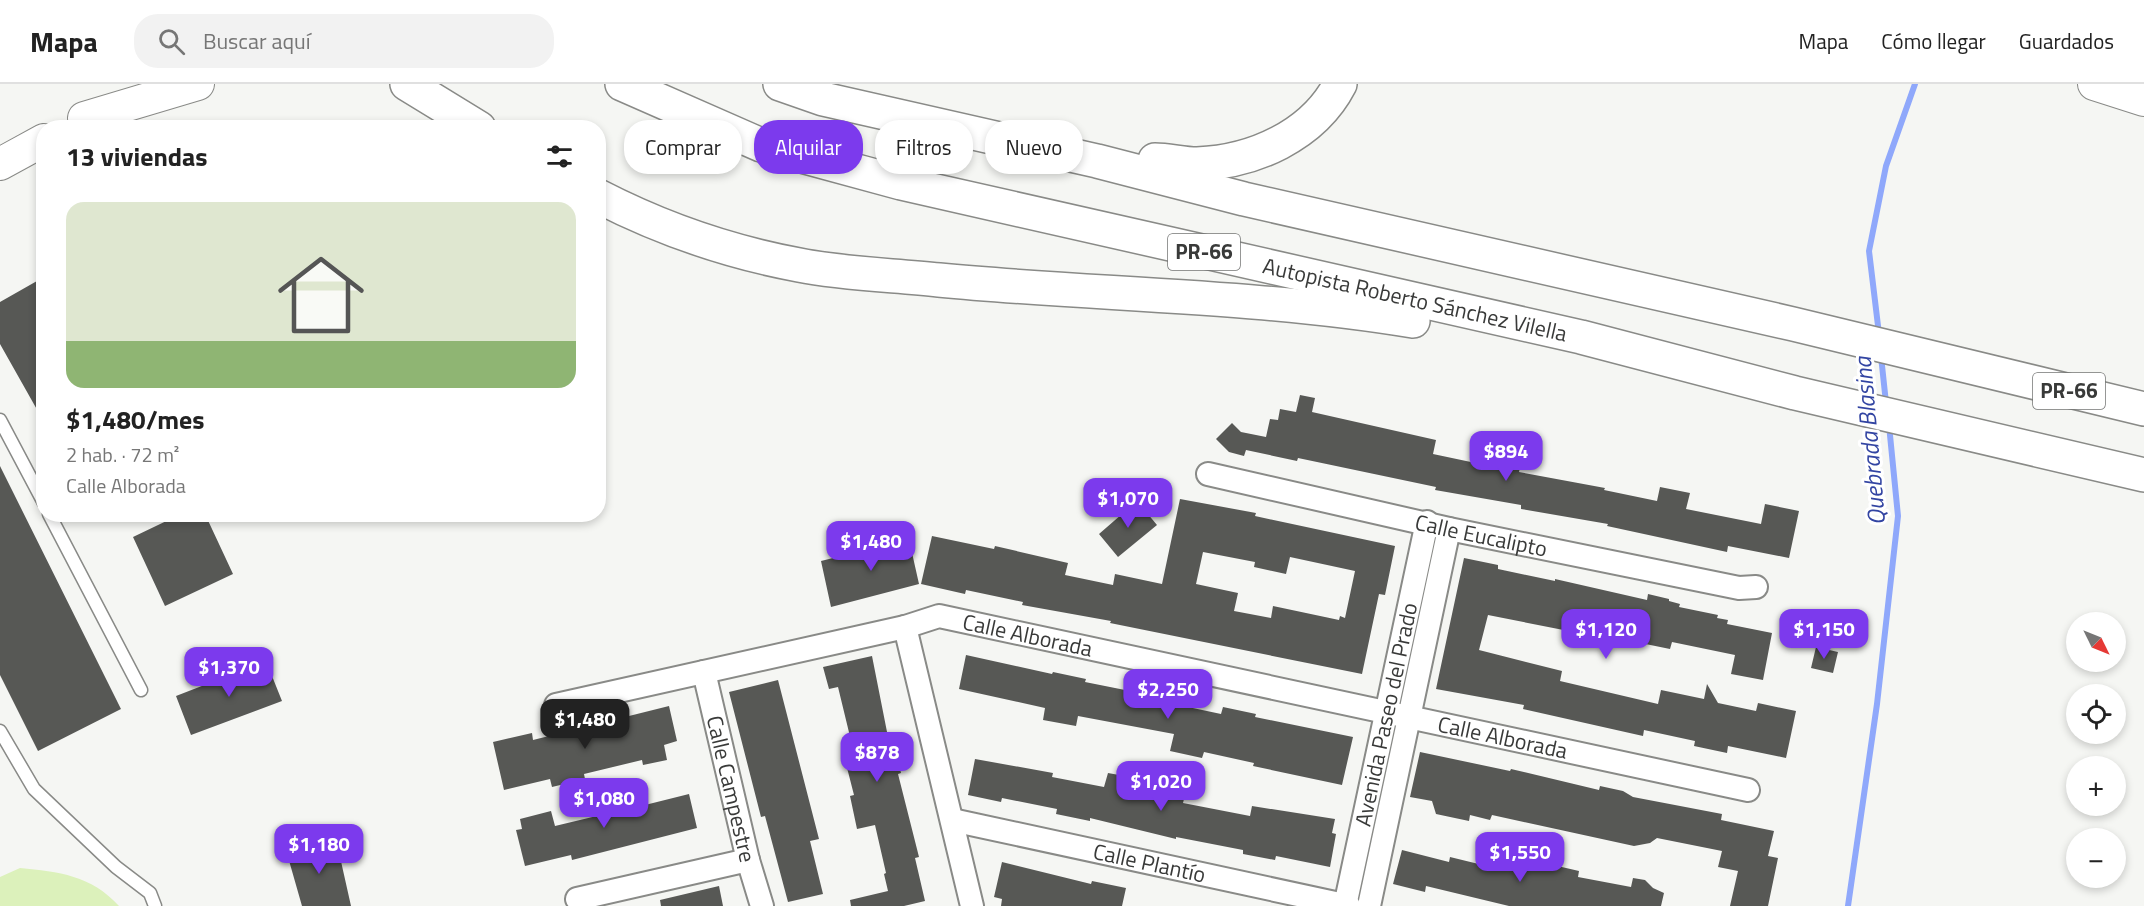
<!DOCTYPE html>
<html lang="es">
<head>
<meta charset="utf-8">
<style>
	body { margin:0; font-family:"Titillium Web",sans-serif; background:#f2f2f2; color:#222; height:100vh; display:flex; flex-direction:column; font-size:22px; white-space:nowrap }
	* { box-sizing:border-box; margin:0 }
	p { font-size:20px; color:#767676 }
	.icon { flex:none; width:33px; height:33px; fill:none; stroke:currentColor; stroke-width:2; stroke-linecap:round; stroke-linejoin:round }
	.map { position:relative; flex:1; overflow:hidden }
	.details { position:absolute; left:36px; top:36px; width:570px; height:402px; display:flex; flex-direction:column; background:#fff; border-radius:24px; box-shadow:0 3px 9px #0003 }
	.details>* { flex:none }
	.banner { position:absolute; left:624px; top:36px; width:570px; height:54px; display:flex; gap:12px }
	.needle { width:39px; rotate:133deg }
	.buttons { position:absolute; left:2066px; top:528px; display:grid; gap:12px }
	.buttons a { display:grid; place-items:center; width:60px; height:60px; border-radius:50%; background:#fff; box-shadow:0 3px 9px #0003; font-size:30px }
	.price { position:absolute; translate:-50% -51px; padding:0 14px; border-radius:12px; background:#7c3aed; color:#fff; font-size:20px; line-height:39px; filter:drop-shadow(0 2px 3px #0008) }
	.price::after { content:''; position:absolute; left:50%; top:36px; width:18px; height:14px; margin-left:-9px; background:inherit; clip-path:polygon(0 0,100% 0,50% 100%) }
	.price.current { background:#222; color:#fff }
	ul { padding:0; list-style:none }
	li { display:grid; align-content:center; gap:12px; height:318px; padding:0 30px }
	li span { display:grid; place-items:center; height:186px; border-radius:18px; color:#555 }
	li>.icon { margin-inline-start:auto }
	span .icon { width:108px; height:108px; fill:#fffc; stroke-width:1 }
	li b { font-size:26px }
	h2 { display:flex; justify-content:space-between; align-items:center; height:72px; padding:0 30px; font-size:26px }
	.chip { padding:0 21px; border-radius:24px; background:#fff; box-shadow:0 3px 9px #0003; font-size:21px; line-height:54px }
	.chip.current { background:#7c3aed; color:#fff }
	header { display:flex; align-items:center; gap:36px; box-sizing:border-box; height:84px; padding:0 30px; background:#fff; border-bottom:2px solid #e0e0e0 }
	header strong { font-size:28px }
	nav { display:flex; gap:33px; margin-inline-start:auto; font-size:21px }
	.search { width:420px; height:54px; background:#f2f2f2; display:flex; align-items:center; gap:15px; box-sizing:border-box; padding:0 21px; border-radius:24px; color:#767676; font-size:22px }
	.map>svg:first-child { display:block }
</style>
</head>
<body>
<header>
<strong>Mapa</strong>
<div class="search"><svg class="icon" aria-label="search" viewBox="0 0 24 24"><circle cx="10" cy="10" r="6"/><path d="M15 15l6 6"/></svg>Buscar aquí</div>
<nav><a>Mapa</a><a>Cómo llegar</a><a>Guardados</a></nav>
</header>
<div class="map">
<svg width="2144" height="822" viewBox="0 0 2144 822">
	<rect width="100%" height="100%" fill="#f5f6f3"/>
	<!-- green -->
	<path fill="#dcf1bb" d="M 20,784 C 59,788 91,791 119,822 L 0,822 L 0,793 Z"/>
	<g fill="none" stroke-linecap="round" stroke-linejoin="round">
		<!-- stream -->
		<path stroke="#8fa8fb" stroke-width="6" d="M 1879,250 L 1869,167 L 1886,82 L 1915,0
			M 1881,272 L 1886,319
			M 1848,822 L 1877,620 L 1898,432 L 1889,341"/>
	</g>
	<!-- building -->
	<path fill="#575855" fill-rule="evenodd" d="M 44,193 L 44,338 L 0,260 L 0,218 Z
		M 1300,311 L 1315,314 L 1312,328 L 1436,356 L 1433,370 L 1485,381 L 1488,368 L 1522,374 L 1519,388 L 1605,404 L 1604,406 L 1657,417 L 1660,403 L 1690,409 L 1686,425 L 1761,440 L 1765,420 L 1799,427 L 1789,474 L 1728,462 L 1727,468 L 1607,442 L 1608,440 L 1521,425 L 1521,421 L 1435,406 L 1436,403 L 1298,374 L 1297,377 L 1246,366 L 1244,372 L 1229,368 L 1216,355 L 1232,339 L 1241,348 L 1266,353 L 1270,335 L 1278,336 L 1280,325 L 1296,328 Z
		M 0,382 L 121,625 L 38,667 L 0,591 Z
		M 1180,415 L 1256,429 L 1255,432 L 1395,462 L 1385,511 L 1379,510 L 1362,590 L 1110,539 L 1111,537 L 1022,521 L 1023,518 L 966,506 L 965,510 L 921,500 L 932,452 L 994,465 L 995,462 L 1068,479 L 1065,491 L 1113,501 L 1115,490 L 1162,500 ZM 1203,468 L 1255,478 L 1254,483 L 1286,490 L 1290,473 L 1355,487 L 1345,534 L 1340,532 L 1339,536 L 1273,522 L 1271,534 L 1234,527 L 1238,509 L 1196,500 Z
		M 1137,417 L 1157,441 L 1118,473 L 1099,450 Z
		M 181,430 L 205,430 L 233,490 L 165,522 L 133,453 Z
		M 908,451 L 919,500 L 831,523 L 821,477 L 873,464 L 872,459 Z
		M 1464,474 L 1498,481 L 1498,485 L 1555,497 L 1555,495 L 1647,516 L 1648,510 L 1669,515 L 1669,517 L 1680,520 L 1679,523 L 1718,531 L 1717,534 L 1728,536 L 1727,540 L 1772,549 L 1763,596 L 1731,590 L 1735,571 L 1672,558 L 1670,565 L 1626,556 L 1625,561 L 1593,555 L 1594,552 L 1488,531 L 1479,566 L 1562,587 L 1560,597 L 1658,620 L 1661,606 L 1704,615 L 1707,600 L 1718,619 L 1756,627 L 1758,619 L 1796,627 L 1786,674 L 1728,662 L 1727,669 L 1694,662 L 1695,657 L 1644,646 L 1643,652 L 1523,625 L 1524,621 L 1436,605 Z
		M 1816,563 L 1838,568 L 1833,589 L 1811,584 Z
		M 966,571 L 1052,590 L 1053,588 L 1086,595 L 1085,598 L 1140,609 L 1141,606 L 1175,613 L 1174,620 L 1221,630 L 1223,623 L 1256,630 L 1255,633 L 1353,653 L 1342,701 L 1253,682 L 1254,679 L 1204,668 L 1202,674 L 1170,667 L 1174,650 L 1078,632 L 1076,642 L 1043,636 L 1045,624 L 959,605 Z
		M 872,572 L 889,658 L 893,657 L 901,689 L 898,690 L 919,773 L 915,774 L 925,817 L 904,822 L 851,822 L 850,816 L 888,807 L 884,790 L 886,789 L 875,741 L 857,745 L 850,712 L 854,711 L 844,672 L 854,669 L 838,603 L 829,605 L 823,583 Z
		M 266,577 L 282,617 L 191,651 L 176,612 Z
		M 778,596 L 819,755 L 810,757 L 823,810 L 788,818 L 765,732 L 761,733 L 729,608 Z
		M 669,622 L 677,657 L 664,661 L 667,676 L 643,681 L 642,676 L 584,690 L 585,695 L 552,703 L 550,695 L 504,706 L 493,658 L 532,649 L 533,656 Z
		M 1420,668 L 1510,687 L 1511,685 L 1599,706 L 1600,702 L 1623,707 L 1633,713 L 1722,730 L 1721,736 L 1774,747 L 1768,772 L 1778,774 L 1768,822 L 1730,822 L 1738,787 L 1718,783 L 1722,767 L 1657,754 L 1650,759 L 1634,762 L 1492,731 L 1490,736 L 1470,731 L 1469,737 L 1436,730 L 1432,717 L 1410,713 Z
		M 975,675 L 1053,689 L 1052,693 L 1104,703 L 1108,689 L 1141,695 L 1186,707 L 1183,719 L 1250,732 L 1252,722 L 1335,735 L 1332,749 L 1336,750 L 1330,783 L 1276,772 L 1275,776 L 1243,770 L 1243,766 L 1176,753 L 1176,755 L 1090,734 L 1090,737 L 1056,730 L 1057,725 L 1002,714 L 1001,718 L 968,711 Z
		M 638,709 L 641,722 L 689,710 L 697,744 L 572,776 L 571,771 L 525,782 L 516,746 L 522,745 L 520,735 L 551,727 L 555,742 L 605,730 L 602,718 Z
		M 336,755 L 351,822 L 302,822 L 286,766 Z
		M 1402,766 L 1449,778 L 1450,773 L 1499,785 L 1502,769 L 1579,787 L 1578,793 L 1631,803 L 1633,794 L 1645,796 L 1653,804 L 1664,809 L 1661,822 L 1509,822 L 1426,802 L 1425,808 L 1393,800 Z
		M 1002,778 L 1091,800 L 1092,797 L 1126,804 L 1122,822 L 1001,822 L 1002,815 L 994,813 Z
		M 719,802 L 723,822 L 661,822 L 660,816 Z"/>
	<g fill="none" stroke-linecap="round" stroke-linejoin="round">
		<defs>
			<path id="lane" d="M 0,336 L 44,419
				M 49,430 L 141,606
				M 0,647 L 34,705 L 116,783 L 150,809 L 155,822"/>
			<g id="street">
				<path id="s1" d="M 1208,390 L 1449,445 L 1739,504 L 1756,503"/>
				<path d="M 905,543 L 972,822"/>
				<path id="s2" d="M 704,588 L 748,776 L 762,822"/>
				<path id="s3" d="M 556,621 L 905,543 L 939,532 L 1748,706"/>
				<path id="s4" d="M 952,736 L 1349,822"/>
				<path d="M 577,815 L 748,776"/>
				<path id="s5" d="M 1345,822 L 1427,438"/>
				<path d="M 1369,822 L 1449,445"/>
			</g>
			<path id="secondary" d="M 2094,0 L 2144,16
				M 84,34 L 198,0
				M 0,80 L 44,56"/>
			<g id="highway">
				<path d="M 407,0 L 479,44"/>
				<path id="s6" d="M 622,0 L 761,61 L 901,99 L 1581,253 L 1795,309 L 2144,391"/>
				<path d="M 780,0 L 823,15 L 1097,77 L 1244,115 L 1793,240 L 2144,325"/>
				<path d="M 1155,76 C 1169,76 1183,80 1197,80 C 1253,78 1313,52 1340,0"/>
				<path d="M 598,112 C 662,145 729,168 799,181 C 844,190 893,191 939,196 C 1096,211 1256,211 1413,237"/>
			</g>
		</defs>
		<!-- lane casing -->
		<use href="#lane" stroke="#898a87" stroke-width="15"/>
		<!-- street casing -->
		<use href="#street" stroke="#898a87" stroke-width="26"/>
		<!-- secondary casing -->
		<use href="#secondary" stroke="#898a87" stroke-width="34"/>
		<!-- highway casing -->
		<use href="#highway" stroke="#898a87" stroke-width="36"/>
		<!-- lane -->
		<use href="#lane" stroke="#fff" stroke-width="12"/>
		<!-- street -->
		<use href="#street" stroke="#fff" stroke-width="22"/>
		<!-- secondary -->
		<use href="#secondary" stroke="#fff" stroke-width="32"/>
		<!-- highway -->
		<use href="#highway" stroke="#fff" stroke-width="33"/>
	</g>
	<g text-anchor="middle" stroke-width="6" stroke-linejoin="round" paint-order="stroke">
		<!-- shield labels -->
		<g fill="#fff" stroke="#747574" stroke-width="1.5">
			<rect x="1168" y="150" width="72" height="36" rx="4.5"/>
			<rect x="2033" y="289" width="72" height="36" rx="4.5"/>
		</g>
		<g font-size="21" font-weight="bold" fill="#393a39">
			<text x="1204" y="175">PR-66</text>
			<text x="2069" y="314">PR-66</text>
		</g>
		<!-- street labels -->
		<g font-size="22" fill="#393a39" stroke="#fff">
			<text dy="8" stroke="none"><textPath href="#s6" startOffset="824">Autopista Roberto Sánchez Vilella</textPath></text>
			<text dy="8" stroke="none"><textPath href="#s1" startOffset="280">Calle Eucalipto</textPath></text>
			<text dy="8" stroke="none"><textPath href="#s3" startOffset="484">Calle Alborada</textPath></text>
			<text dy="8" stroke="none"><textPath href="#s5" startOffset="196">Avenida Paseo del Prado</textPath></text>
			<text dy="8" stroke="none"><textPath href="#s3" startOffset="970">Calle Alborada</textPath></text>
			<text dy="8" stroke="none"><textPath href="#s2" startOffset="120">Calle Campestre</textPath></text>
			<text dy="8" stroke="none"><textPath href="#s4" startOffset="202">Calle Plantío</textPath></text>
		</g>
		<!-- water labels -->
		<g font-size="24" font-style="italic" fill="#3244a2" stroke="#fff">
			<text transform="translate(1870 357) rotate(-95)" y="8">Quebrada Blasina</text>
		</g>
	</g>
</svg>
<div class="buttons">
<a><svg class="needle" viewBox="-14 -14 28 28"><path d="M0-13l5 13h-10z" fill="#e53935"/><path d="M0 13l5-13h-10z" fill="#767676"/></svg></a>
<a><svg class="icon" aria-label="locate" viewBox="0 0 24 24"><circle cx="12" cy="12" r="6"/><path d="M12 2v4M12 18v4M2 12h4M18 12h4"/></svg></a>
<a>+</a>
<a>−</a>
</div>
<b class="price" style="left:1506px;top:398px">$894</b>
<b class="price" style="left:1128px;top:445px">$1,070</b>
<b class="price" style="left:871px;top:488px">$1,480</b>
<b class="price" style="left:1606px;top:576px">$1,120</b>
<b class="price" style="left:1824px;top:576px">$1,150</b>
<b class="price" style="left:229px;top:614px">$1,370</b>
<b class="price" style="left:1168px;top:636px">$2,250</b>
<b class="price current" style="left:585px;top:666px">$1,480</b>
<b class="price" style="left:877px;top:699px">$878</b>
<b class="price" style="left:1161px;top:728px">$1,020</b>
<b class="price" style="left:604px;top:745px">$1,080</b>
<b class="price" style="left:319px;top:791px">$1,180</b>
<b class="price" style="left:1520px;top:799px">$1,550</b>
<div class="banner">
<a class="chip">Comprar</a>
<a class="chip current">Alquilar</a>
<a class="chip">Filtros</a>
<a class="chip">Nuevo</a>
</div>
<section class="details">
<h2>13 viviendas<svg class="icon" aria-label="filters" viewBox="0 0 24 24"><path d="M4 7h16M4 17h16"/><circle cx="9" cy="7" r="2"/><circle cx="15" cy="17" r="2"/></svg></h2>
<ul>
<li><span style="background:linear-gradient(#dfe7d0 75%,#8fb573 0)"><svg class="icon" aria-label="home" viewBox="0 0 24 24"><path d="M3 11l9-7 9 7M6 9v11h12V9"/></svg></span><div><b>$1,480/mes</b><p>2 hab. · 72 m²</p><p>Calle Alborada</p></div></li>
</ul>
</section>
</div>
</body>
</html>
